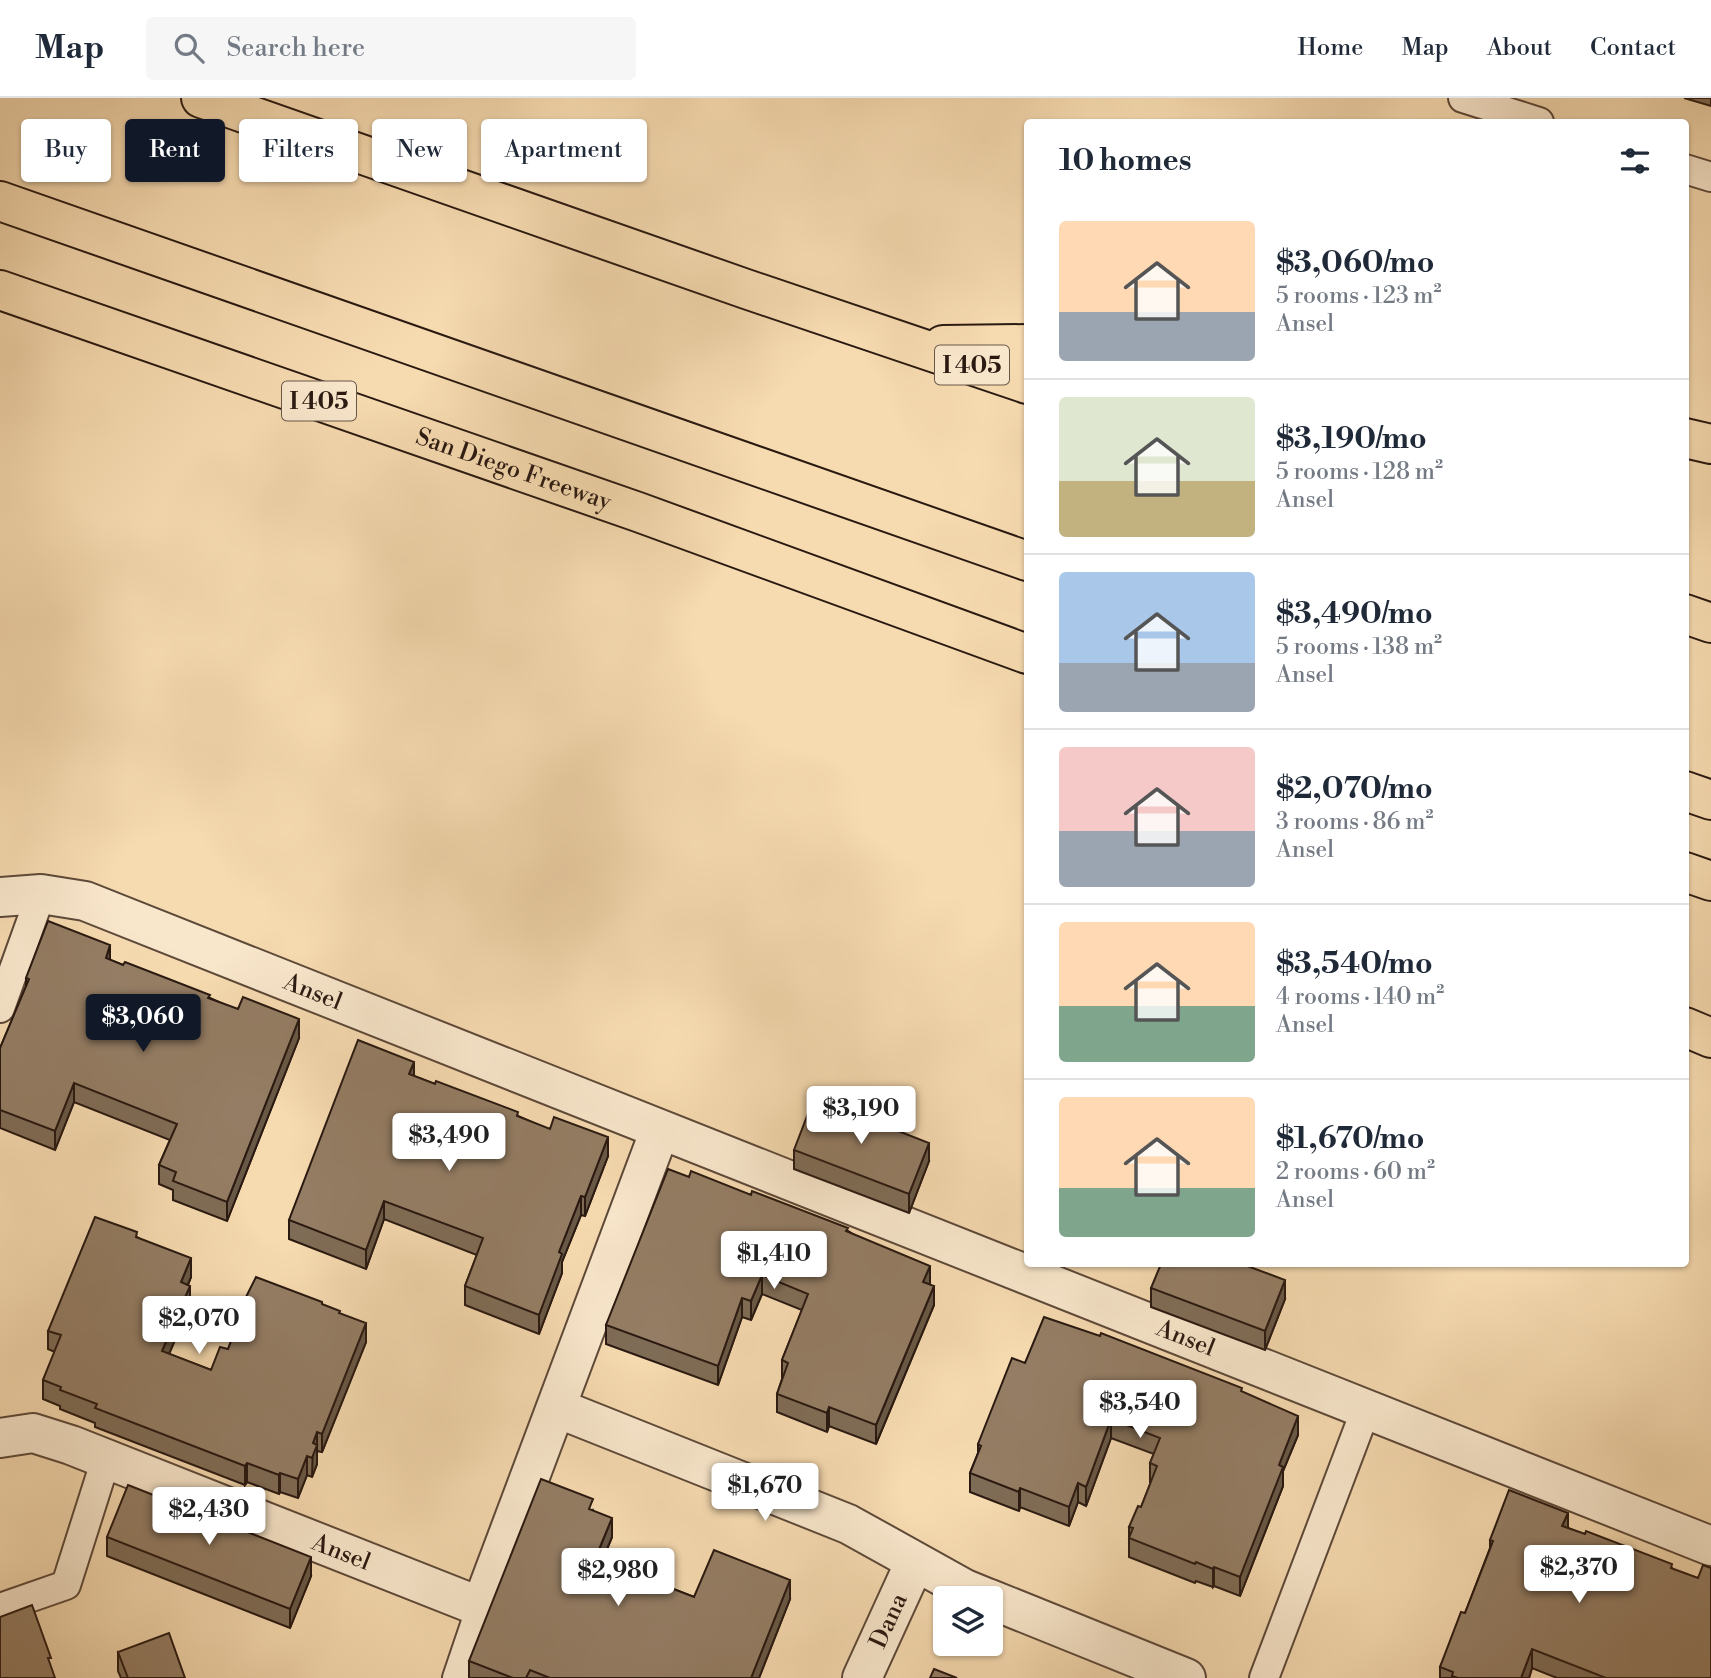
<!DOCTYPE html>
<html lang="en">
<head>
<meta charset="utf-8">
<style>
	body { margin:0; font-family:"Libre Bodoni",serif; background:#f6f6f7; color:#1f2937; height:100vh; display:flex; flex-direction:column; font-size:26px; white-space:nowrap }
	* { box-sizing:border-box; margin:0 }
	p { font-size:23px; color:#747a83 }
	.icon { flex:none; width:38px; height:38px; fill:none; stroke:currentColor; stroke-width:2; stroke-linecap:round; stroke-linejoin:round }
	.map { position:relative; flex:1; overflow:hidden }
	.panel { position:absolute; left:1024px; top:21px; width:665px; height:1148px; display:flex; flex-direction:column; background:#fff; border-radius:7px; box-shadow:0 2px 5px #0004 }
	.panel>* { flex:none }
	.hud { position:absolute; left:21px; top:21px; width:665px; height:63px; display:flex; gap:14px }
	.tools { position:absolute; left:933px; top:1488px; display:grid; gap:14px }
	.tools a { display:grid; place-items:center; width:70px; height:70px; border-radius:7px; background:#fff; box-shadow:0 2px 5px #0004; font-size:35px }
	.price { position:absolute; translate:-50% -60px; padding:0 16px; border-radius:7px; background:#fff; color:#222; font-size:23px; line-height:46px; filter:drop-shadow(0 2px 4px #0008) }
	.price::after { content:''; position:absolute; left:50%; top:42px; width:21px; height:16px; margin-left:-10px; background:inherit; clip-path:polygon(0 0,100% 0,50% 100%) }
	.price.current { background:#111827; color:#fff }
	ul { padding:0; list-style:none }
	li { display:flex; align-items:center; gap:21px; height:175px; padding:0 35px }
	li+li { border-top:2px solid #e0e1e3 }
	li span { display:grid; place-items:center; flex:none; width:196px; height:140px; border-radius:7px; color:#555 }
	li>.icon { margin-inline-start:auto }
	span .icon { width:84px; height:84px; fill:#fffc; stroke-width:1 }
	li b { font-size:30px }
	h2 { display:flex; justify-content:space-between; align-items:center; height:84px; padding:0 35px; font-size:30px }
	.chip { padding:0 24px; border-radius:7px; background:#fff; box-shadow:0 2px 5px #0004; font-size:24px; line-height:63px }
	.chip.current { background:#111827; color:#fff }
	header { display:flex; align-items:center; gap:42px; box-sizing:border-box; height:98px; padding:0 35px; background:#fff; border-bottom:2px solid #e0e1e3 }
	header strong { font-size:33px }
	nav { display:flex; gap:38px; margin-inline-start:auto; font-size:24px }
	.search { width:490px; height:63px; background:#f6f6f7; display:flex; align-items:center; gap:18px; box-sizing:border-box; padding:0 24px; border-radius:7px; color:#747a83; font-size:26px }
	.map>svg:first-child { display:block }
</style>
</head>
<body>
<header>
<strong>Map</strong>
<div class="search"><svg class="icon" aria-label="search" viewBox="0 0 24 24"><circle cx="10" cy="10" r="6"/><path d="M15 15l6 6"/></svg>Search here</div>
<nav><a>Home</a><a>Map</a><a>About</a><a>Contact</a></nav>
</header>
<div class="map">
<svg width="1711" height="1580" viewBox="0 0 1711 1580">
	<rect width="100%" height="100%" fill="#f6dab0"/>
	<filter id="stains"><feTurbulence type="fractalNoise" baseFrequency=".00286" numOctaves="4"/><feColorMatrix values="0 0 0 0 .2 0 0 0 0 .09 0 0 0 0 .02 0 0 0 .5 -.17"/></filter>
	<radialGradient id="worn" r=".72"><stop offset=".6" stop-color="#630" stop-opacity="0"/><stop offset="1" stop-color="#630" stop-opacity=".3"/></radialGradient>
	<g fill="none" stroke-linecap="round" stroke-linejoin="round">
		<defs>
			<path id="lane" d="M 1463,0 L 1539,24
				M 1685,71 L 1711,79
				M 0,910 L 41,796
				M 0,1510 L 66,1487 L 106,1361
				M 457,1580 L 481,1509
				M 1264,1580 L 1366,1311"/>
			<g id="street">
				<path id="s1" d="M 0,799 L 41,796 L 85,803 L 1711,1448"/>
				<path d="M 557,1310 L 848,1426 L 965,1491 L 987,1500"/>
				<path id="s2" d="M 0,1340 L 33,1335 L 71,1347 L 481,1509 L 660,1032"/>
				<path d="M 990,1501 L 1186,1580"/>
				<path id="s3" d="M 862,1580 L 915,1464"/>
			</g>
			<g id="highway">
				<path d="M 201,0 L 746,191 L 1027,286"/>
				<path d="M 0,103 L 1027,463"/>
				<path id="s4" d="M 0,192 L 638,414 L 1027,556"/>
				<path d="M 943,247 L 1027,246"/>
				<path d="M 1685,340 L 1711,346"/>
				<path d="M 1685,516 L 1711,525"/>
				<path d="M 1685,693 L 1711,702"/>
				<path d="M 1685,774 L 1711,783"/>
				<path d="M 1685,929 L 1711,940"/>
			</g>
		</defs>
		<!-- lane casing -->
		<use href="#lane" stroke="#5d4939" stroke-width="32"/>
		<!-- street casing -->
		<use href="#street" stroke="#5d4939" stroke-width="42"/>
		<!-- highway casing -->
		<use href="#highway" stroke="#2a1911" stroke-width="42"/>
		<!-- lane -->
		<use href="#lane" stroke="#f9e7cc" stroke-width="28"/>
		<!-- street -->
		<use href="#street" stroke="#f9e7cc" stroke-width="38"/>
		<!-- highway -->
		<use href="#highway" stroke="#f6dab0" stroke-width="38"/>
	</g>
	<!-- wall -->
	<path fill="#7f6c56" stroke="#2a1911" stroke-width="2" d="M 1684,0 L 1711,0 L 1711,8 Z
		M 110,862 L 210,900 L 299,940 L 227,1123 L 173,1102 L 173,1092 L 159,1086 L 159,1067 L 170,1042 L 74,1004 L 55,1052 L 0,1030 L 0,950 L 26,889 L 26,880 Z
		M 414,978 L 518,1018 L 608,1058 L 585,1118 L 581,1117 L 562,1164 L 562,1175 L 539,1236 L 465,1207 L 465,1188 L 477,1157 L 384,1121 L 366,1171 L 289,1141 L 289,1122 Z
		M 794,1052 L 929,1063 L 909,1115 L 794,1071 Z
		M 689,1079 L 751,1097 L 848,1133 L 930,1187 L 934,1207 L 876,1346 L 829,1328 L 827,1334 L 777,1314 L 777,1296 L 782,1281 L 782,1262 L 802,1212 L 762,1196 L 751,1222 L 742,1219 L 718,1287 L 606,1246 L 606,1227 Z
		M 137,1139 L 191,1179 L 188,1187 L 190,1207 L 169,1256 L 211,1272 L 228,1251 L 241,1218 L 241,1209 L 322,1207 L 340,1216 L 366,1244 L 322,1354 L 317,1353 L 317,1366 L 312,1379 L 307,1377 L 298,1400 L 280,1394 L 279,1396 L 247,1384 L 245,1387 L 95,1329 L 95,1325 L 60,1311 L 60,1308 L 43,1301 L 43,1282 L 55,1254 L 48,1251 L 48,1233 Z
		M 1151,1190 L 1285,1201 L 1265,1252 L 1151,1209 Z
		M 1025,1265 L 1242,1294 L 1298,1337 L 1283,1373 L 1283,1388 L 1240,1498 L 1214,1488 L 1213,1489 L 1196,1483 L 1195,1485 L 1129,1459 L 1129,1429 L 1141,1409 L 1151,1384 L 1150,1384 L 1150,1365 L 1154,1356 L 1111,1340 L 1086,1408 L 1078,1404 L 1069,1428 L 1020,1409 L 1019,1413 L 970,1394 L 970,1375 L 978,1355 L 978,1346 Z
		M 593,1412 L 612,1439 L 602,1463 L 694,1499 L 790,1501 L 759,1580 L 469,1580 L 469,1563 Z
		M 1568,1430 L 1672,1470 L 1711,1580 L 1557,1580 L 1532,1570 L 1529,1580 L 1440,1580 L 1440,1569 L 1465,1515 L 1490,1450 L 1490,1442 Z
		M 107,1439 L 311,1478 L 290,1530 L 107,1458 Z
		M 118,1554 L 185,1580 L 121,1580 L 118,1573 Z"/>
	<!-- shaded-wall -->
	<path fill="#685846" stroke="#2a1911" stroke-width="2" d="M 110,847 L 110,866 L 106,860 Z
		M 299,921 L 299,940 L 227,1123 L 227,1104 Z
		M 414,964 L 414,982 L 409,976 Z
		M 74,985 L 74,1004 L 55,1052 L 55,1033 Z
		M 608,1039 L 608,1058 L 585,1118 L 585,1099 Z
		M 929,1045 L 929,1063 L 909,1115 L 909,1096 Z
		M 581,1098 L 581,1117 L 562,1164 L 562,1175 L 539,1236 L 539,1217 L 559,1154 Z
		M 384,1103 L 384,1121 L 366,1171 L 366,1152 Z
		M 191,1160 L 191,1179 L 181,1203 L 181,1184 Z
		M 930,1168 L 930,1187 L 923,1184 Z
		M 762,1177 L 762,1196 L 751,1222 L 751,1203 Z
		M 1285,1182 L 1285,1201 L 1265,1252 L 1265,1233 Z
		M 190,1188 L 190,1207 L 162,1272 L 162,1253 Z
		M 934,1188 L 934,1207 L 876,1346 L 876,1327 Z
		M 742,1200 L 742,1219 L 718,1287 L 718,1268 Z
		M 366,1225 L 366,1244 L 322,1354 L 322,1336 Z
		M 829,1309 L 829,1328 L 827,1334 L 827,1315 Z
		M 1298,1318 L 1298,1337 L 1283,1373 L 1283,1388 L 1240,1498 L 1240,1479 L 1279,1367 Z
		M 1111,1321 L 1111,1340 L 1086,1408 L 1086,1389 Z
		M 317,1334 L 317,1366 L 312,1379 L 313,1345 Z
		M 307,1358 L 307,1377 L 298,1400 L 298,1381 Z
		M 247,1365 L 247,1384 L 245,1387 L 245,1368 Z
		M 280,1375 L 280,1394 L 279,1396 L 279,1377 Z
		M 1078,1385 L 1078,1404 L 1069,1428 L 1069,1409 Z
		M 1020,1390 L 1020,1409 L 1019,1413 L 1019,1394 Z
		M 1568,1415 L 1568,1434 L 1562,1428 Z
		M 612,1420 L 612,1439 L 595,1480 L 595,1461 Z
		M 311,1459 L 311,1478 L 290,1530 L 290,1511 Z
		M 1214,1469 L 1214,1488 L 1213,1489 L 1213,1471 Z
		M 790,1482 L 790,1501 L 759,1580 L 751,1580 Z
		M 1532,1551 L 1532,1570 L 1529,1580 L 1521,1580 Z"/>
	<!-- building -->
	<path fill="#947d64" stroke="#2a1911" stroke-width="2" d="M 48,823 L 110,847 L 106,860 L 123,867 L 125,864 L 210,897 L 208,900 L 238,911 L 243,899 L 299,921 L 227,1104 L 173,1083 L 176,1074 L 159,1067 L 177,1026 L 74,985 L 55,1033 L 0,1012 L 0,950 L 29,881 L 26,880 Z
		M 358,942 L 414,964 L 409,976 L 435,986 L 436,983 L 518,1014 L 517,1018 L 550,1031 L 554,1019 L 608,1039 L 585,1099 L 581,1098 L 559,1154 L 562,1156 L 539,1217 L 465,1188 L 483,1140 L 384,1103 L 366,1152 L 289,1122 Z
		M 814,1000 L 929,1045 L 909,1096 L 794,1052 Z
		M 668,1071 L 689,1079 L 691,1073 L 751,1097 L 752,1093 L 848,1130 L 846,1133 L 930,1168 L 923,1184 L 934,1188 L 876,1327 L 829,1309 L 827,1315 L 777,1296 L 788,1265 L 782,1262 L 808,1196 L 762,1177 L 751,1203 L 742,1200 L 718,1268 L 606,1227 Z
		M 95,1119 L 137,1134 L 136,1139 L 191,1160 L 181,1184 L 190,1188 L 162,1253 L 211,1272 L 220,1249 L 228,1251 L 244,1210 L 241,1209 L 256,1179 L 322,1204 L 322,1206 L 340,1213 L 339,1215 L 366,1225 L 322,1336 L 317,1334 L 313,1345 L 317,1347 L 312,1360 L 307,1358 L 298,1381 L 280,1375 L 279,1377 L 247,1365 L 245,1368 L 95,1310 L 97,1306 L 60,1292 L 61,1289 L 43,1282 L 61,1237 L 48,1233 Z
		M 1161,1166 L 1242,1166 L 1285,1182 L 1265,1233 L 1151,1190 Z
		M 1044,1219 L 1100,1238 L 1101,1235 L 1242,1290 L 1241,1293 L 1298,1318 L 1279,1367 L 1283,1369 L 1240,1479 L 1214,1469 L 1213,1471 L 1196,1464 L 1195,1466 L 1129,1440 L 1133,1430 L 1129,1429 L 1138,1408 L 1141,1409 L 1157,1368 L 1150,1365 L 1160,1340 L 1111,1321 L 1086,1389 L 1078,1385 L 1069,1409 L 1020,1390 L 1019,1394 L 970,1375 L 981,1348 L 978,1346 L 1012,1260 L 1025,1265 Z
		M 541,1381 L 593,1401 L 589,1411 L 612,1420 L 595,1461 L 694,1499 L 714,1452 L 790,1482 L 751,1580 L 550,1580 L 530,1572 L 526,1580 L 513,1580 L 469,1563 Z
		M 128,1387 L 311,1459 L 290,1511 L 107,1439 Z
		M 1509,1392 L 1568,1415 L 1562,1428 L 1585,1436 L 1586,1433 L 1672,1466 L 1671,1470 L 1698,1480 L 1703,1467 L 1711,1470 L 1711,1580 L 1606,1580 L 1532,1551 L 1521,1580 L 1458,1580 L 1452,1578 L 1453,1574 L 1440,1569 L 1461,1514 L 1465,1515 L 1493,1443 L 1490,1442 Z
		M 32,1507 L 51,1560 L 48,1560 L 55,1580 L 0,1580 L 0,1519 Z
		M 169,1535 L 185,1580 L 128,1580 L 118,1554 Z
		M 934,1571 L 957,1580 L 930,1580 Z"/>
	<g text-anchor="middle" stroke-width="7" stroke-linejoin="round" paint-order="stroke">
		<!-- shield labels -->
		<g fill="#f9e7cc" stroke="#685749" stroke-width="2">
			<rect x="935" y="247.5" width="74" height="39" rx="5"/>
			<rect x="282" y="283.5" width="74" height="39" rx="5"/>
		</g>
		<g font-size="23" font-weight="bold" fill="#2a1911">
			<text x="972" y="275">I 405</text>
			<text x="319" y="311">I 405</text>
		</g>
		<!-- street labels -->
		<g font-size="24" fill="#2a1911" stroke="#f9e7cc">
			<text dy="8" stroke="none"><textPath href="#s4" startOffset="544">San Diego Freeway</textPath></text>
			<text dy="8" stroke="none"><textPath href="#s1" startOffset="331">Ansel</textPath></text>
			<text dy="8" stroke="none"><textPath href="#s1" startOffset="1270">Ansel</textPath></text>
			<text dy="8" stroke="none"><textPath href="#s2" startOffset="364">Ansel</textPath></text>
			<text dy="8" stroke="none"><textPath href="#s3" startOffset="63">Dana</textPath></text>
		</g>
	</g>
	<rect width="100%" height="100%" filter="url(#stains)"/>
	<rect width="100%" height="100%" fill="url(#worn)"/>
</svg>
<div class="tools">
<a><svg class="icon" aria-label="layers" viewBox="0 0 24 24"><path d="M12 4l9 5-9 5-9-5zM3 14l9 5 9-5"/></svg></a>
</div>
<b class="price current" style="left:143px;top:956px">$3,060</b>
<b class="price" style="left:861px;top:1048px">$3,190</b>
<b class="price" style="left:449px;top:1075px">$3,490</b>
<b class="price" style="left:774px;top:1193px">$1,410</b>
<b class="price" style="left:199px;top:1258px">$2,070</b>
<b class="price" style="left:1140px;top:1342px">$3,540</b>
<b class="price" style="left:765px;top:1425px">$1,670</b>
<b class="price" style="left:209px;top:1449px">$2,430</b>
<b class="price" style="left:1579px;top:1507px">$2,370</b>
<b class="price" style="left:618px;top:1510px">$2,980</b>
<div class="hud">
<a class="chip">Buy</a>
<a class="chip current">Rent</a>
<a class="chip">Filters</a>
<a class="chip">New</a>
<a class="chip">Apartment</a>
</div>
<section class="panel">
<h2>10 homes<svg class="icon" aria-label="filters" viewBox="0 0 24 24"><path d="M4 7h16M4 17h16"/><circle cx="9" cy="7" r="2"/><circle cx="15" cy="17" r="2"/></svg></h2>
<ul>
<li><span style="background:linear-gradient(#ffd9b3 65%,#9aa5b1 0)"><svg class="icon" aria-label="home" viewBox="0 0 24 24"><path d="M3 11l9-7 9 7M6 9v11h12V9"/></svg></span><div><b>$3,060/mo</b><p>5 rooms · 123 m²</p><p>Ansel</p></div></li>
<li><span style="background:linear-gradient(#dfe7d0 60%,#c2b280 0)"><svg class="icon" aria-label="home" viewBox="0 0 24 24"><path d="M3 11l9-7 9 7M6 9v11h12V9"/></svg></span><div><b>$3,190/mo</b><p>5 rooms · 128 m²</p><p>Ansel</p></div></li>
<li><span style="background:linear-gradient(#a9c7e8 65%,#9aa5b1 0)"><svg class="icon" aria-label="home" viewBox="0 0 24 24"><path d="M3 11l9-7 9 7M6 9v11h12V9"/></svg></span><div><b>$3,490/mo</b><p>5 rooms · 138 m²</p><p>Ansel</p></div></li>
<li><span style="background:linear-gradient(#f6c9c9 60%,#9aa5b1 0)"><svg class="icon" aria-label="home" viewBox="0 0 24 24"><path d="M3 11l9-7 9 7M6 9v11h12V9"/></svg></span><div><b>$2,070/mo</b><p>3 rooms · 86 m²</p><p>Ansel</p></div></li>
<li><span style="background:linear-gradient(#ffd9b3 60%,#7fa58c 0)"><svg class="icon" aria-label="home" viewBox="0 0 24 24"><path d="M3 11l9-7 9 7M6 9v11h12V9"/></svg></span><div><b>$3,540/mo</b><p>4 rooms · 140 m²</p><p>Ansel</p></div></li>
<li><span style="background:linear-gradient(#ffd9b3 65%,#7fa58c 0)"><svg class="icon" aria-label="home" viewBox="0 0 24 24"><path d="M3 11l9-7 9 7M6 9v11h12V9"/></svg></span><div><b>$1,670/mo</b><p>2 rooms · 60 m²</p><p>Ansel</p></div></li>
</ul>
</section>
</div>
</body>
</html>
